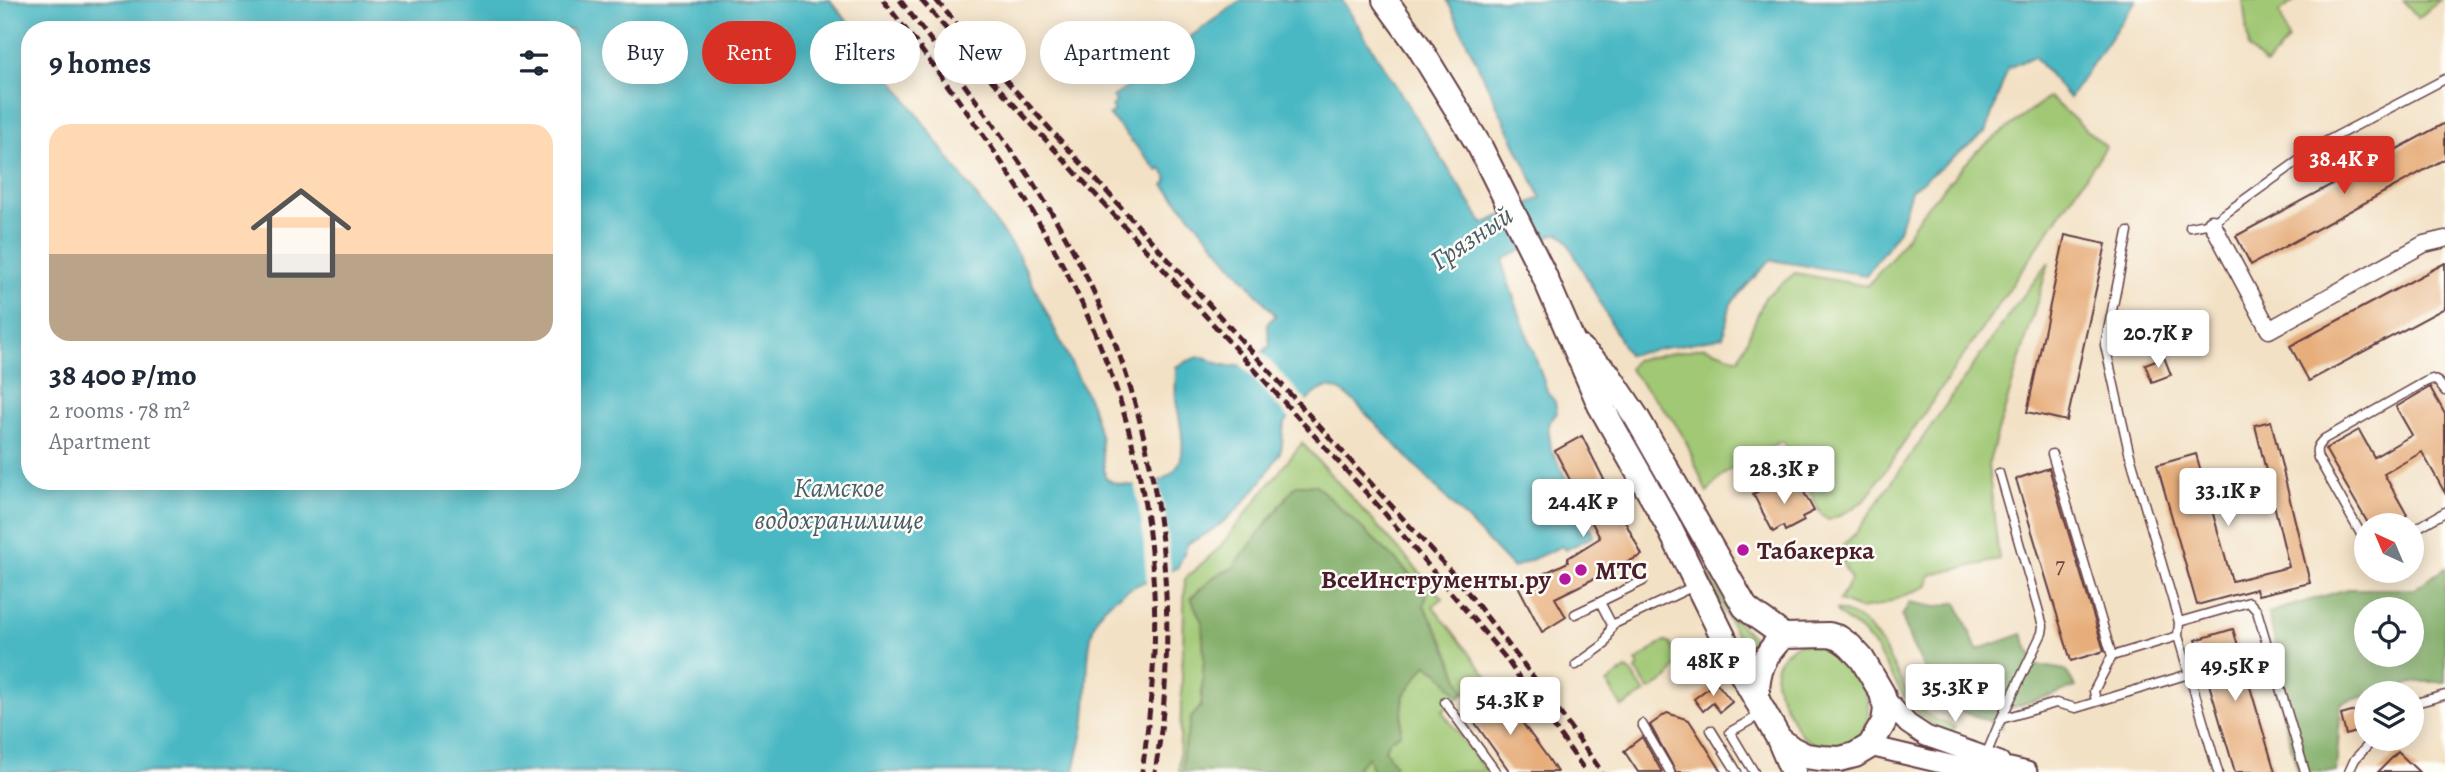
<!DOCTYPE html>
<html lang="en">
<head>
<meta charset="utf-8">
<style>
	body { margin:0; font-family:Alegreya,serif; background:#f6f6f7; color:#1f2937; height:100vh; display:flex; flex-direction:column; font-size:26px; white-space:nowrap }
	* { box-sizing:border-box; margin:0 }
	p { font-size:23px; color:#747a83 }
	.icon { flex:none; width:38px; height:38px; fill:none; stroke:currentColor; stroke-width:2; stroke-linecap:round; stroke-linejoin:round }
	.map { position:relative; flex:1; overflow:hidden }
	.sheet { position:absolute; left:21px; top:21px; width:560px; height:469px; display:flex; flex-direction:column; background:#fff; border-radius:28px; box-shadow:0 4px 18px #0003 }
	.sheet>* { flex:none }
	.top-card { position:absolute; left:602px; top:21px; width:665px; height:63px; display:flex; gap:14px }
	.needle { width:46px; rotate:316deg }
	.controls { position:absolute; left:2354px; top:513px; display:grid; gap:14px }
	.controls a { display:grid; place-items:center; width:70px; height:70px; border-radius:50%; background:#fff; box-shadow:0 4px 18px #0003; font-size:35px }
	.price { position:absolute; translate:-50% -60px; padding:0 16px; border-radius:7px; background:#fff; color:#222; font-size:23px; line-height:46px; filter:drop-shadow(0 2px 4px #0008) }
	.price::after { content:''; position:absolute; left:50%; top:42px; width:21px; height:16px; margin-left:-10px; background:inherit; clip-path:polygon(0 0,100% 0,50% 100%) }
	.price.current { background:#d93025; color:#fff }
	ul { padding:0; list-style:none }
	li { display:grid; align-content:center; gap:14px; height:371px; padding:0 28px }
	li span { display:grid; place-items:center; height:217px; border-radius:21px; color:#555 }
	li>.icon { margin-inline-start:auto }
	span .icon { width:126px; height:126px; fill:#fffc; stroke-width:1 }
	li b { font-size:30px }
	h2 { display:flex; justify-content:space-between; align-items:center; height:84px; padding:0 28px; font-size:30px }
	.pill { padding:0 24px; border-radius:32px; background:#fff; box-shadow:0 4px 18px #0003; font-size:24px; line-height:63px }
	.pill.current { background:#d93025; color:#fff }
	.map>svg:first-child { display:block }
</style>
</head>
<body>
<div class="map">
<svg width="2445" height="772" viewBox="0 0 2445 772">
	<rect width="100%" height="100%" fill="#fdfcf7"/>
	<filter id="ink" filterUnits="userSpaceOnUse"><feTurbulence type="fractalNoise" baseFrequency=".0143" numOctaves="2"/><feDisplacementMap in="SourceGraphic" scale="14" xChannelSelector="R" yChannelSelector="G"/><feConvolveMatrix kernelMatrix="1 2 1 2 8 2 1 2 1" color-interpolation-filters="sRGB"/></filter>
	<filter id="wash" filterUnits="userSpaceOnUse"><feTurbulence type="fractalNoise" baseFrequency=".00686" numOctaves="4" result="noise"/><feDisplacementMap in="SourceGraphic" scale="28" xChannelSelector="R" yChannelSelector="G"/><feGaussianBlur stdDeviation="1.57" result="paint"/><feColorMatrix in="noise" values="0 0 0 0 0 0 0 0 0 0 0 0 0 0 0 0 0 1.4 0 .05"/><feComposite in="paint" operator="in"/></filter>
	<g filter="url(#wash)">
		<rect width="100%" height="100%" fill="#f3e1c5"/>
		<!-- green -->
		<path fill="#a0c874" stroke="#757450" stroke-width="2" d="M 2243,0 L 2295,0 L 2280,12 L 2288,40 L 2266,65 L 2249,49 Z
			M 2403,0 L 2440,0 L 2418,18 Z
			M 2049,97 L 2106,147 L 1865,500 L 1842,515 L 1828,520 L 1820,513 L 1794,457 L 1782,441 C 1754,454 1725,467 1707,493 L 1685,439 L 1671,417 L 1629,369 L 1635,360 L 1705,347 L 1739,359 L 1765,297 L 1795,273 L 1867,286 L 1892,258 L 1924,210 L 1977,151 Z
			M 2049,262 L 1988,465 L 1999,560 L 1930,575 L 1928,586 L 1878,606 L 1860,609 L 1839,601 L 1851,580 L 1837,551 L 1856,533 L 2013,309 Z
			M 1302,443 L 1443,598 L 1433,606 L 1487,676 L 1442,711 L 1487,772 L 1179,772 L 1185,579 L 1218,549 Z
			M 1685,532 L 1733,618 L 1754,639 L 1755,644 L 1747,654 L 1682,534 Z
			M 1836,610 C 1891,620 1892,693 1929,716 C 1936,721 1946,723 1955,727 L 1951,733 C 1903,717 1898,678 1870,641 C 1861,629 1849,623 1837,613 Z
			M 1665,641 L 1670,643 L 1679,661 L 1668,679 L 1649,690 L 1636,670 L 1639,666 L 1636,661 Z
			M 1801,643 L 1833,647 C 1851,664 1872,690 1868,716 C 1867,727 1862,736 1852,742 C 1845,747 1840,747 1832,748 C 1806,748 1797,730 1787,709 C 1772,682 1767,658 1801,643 Z
			M 1626,669 L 1630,671 L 1645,693 L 1622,707 L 1607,683 Z"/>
		<!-- forest -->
		<path fill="#80ac66" stroke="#656648" stroke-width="2" fill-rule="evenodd" d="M 1296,485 L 1316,485 L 1398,562 L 1427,593 L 1424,606 L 1444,642 L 1464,691 L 1460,697 L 1438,671 L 1426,665 L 1404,695 L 1400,734 L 1389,741 L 1385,749 L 1395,765 L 1389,772 L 1373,772 L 1368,757 L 1353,772 L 1183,772 L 1183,754 L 1191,718 L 1201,706 L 1204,658 L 1202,622 L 1191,598 L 1216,575 L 1233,568 Z
			M 2445,568 L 2445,682 L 2416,682 L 2377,693 L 2366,693 L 2366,696 L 2341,703 L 2336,772 L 2298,772 L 2273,676 L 2277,651 L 2268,613 L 2347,589 L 2414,589 ZM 2366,609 L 2412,609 L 2412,654 L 2366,654 Z
			M 1910,602 L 1936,607 L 1957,602 L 1977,650 L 2022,634 L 2036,665 L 2065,670 L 2076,687 L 2001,711 L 2002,728 L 1985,719 L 1950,708 L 1938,701 L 1930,678 L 1911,643 L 1902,616 Z"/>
		<!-- water -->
		<path fill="#4ab8c3" stroke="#4a6c77" stroke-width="2" fill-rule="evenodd" d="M 0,0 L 830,0 L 874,54 L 1019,256 L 1091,404 L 1100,435 L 1105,477 C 1114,486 1129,486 1141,485 C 1196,478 1183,440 1176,400 C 1175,389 1176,378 1176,367 C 1184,363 1193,357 1202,357 C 1207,357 1212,361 1217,363 C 1238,372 1256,361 1270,345 L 1267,323 L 1276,316 L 1164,185 L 1167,182 L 1167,176 L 1161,169 L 1158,171 L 1109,115 L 1114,111 L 1111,107 L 1116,102 L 1113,97 L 1155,69 L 1160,76 L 1190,57 L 1182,43 L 1241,0 L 1342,0 L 1483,224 L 1541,198 L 1447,0 L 2136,0 L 2069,98 L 2034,56 L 2008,68 L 1985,133 L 1911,190 L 1899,230 L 1866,275 L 1770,260 L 1731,303 L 1723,337 L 1628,355 L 1566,239 L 1561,234 L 1554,234 L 1504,259 L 1504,270 L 1548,393 L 1555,402 L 1557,413 L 1548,424 L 1551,449 L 1594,536 L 1565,550 L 1562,546 L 1513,568 L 1353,400 C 1331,381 1322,385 1304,404 C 1298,410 1289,416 1285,423 C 1280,433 1285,444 1279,454 C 1258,490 1227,527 1188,543 L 1178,567 C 1152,579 1122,588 1103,609 C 1083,631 1089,689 1085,719 C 1083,737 1077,754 1074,772 L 0,772 ZM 30,30 L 572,30 L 572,481 L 30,481 Z"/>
		<!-- pier -->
		<path fill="#f3e1c5" d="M 1260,350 L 1309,404 L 1291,421 L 1239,363 Z
			M 1158,477 L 1166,519 L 1171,574 L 1147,585 L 1142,524 L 1134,482 Z"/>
		<g id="blocks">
			<!-- building -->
			<path fill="#e7ae7b" d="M 2445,123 L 2445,159 L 2251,265 L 2236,236 Z
				M 2065,235 L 2106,244 L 2067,421 L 2027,412 Z
				M 2445,263 L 2445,308 L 2309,381 L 2290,346 Z
				M 2164,357 L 2171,375 L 2152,382 L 2145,364 Z
				M 2430,387 L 2445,414 L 2445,493 L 2422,452 L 2384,474 L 2407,515 L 2390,525 L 2369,525 L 2325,449 L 2359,430 L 2374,457 L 2412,435 L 2396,407 Z
				M 2271,421 L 2310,583 L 2258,595 L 2256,589 L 2197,605 L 2157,465 L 2196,454 L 2232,581 L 2289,567 L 2255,425 Z
				M 1582,436 L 1642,555 L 1555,598 L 1566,617 L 1542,632 L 1518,586 L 1568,562 L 1568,558 L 1600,538 L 1555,451 Z
				M 2049,468 L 2104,651 L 2071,661 L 2016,479 Z
				M 1798,481 L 1814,511 L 1802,517 L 1804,521 L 1785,531 L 1783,526 L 1773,532 L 1753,494 L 1775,482 L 1779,491 Z
				M 2233,629 L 2275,772 L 2235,772 L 2196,640 Z
				M 1716,682 L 1732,702 L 1720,712 L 1713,703 L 1703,711 L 1694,699 Z
				M 1499,691 L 1548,758 L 1557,772 L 1510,772 L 1468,713 Z
				M 2366,708 L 2366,729 L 2346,735 L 2341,715 Z
				M 1667,713 L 1689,720 L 1722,772 L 1676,772 L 1650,725 Z
				M 1642,737 L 1662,772 L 1638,772 L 1624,751 Z
				M 2398,752 L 2419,772 L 2378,772 Z"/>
		</g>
	</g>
	<g filter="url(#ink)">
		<use href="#blocks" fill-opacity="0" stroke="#633c42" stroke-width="2"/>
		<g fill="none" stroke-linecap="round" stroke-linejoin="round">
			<defs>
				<path id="service" d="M 2190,227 L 2212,223 L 2323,143 L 2445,79
					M 2128,232 L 2105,345 L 2129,452 L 2179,622
					M 2052,454 L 2112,656 L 2178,636
					M 1999,473 L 2043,626 L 2042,633 L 2001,719
					M 2412,531 L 2445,512
					M 2366,543 L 2318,458 C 2315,449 2317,446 2324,439 L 2425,382 L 2432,379 L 2438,382 L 2445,391
					M 1643,581 L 1600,602 L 1612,625 L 1694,586
					M 1575,614 L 1600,602
					M 1576,665 L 1605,644 L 1612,625
					M 2096,701 L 2094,691 L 2112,656
					M 1445,702 L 1496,772
					M 2412,704 L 2445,695
					M 1642,724 L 1670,772
					M 1711,730 L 1737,772
					M 1986,755 L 2001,719 L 2056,703 L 2076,708 L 2189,674
					M 1754,772 L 1730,732 L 1760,715
					M 2218,772 L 2178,636 L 2179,622 L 2249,602 L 2257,611 L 2305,772
					M 2349,772 L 2355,759 L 2375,738"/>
				<path id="minor" d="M 2212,223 L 2269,330 L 2424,244 L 2445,239"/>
				<path id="tertiary" d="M 1883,697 L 1908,724 L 1926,736 L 2000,762
					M 1870,746 L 1954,766 L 2010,768 L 2027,772"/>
				<path id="primary" d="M 1385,0 L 1419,47 L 1480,147 L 1543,273 L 1600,405 L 1667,523 L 1739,669 L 1779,739 L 1792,749 L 1806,756 L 1821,758 L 1840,759 L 1855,755 L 1870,746 L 1884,722 L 1886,709 L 1882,693 L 1862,659 L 1850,646 L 1839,638 L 1829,635 L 1783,636 C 1763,656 1756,672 1757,701
					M 1577,346 L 1607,373 L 1637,418 L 1745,607 C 1757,618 1771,625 1783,636
					M 1779,739 L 1793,772"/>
			</defs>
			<!-- service casing -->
			<use href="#service" stroke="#633c42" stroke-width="11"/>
			<!-- minor casing -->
			<use href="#minor" stroke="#633c42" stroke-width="19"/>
			<!-- tertiary casing -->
			<use href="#tertiary" stroke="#633c42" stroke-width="23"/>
			<!-- primary casing -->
			<use href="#primary" stroke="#633c42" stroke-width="28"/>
			<!-- service -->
			<use href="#service" stroke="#fff" stroke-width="8"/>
			<!-- minor -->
			<use href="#minor" stroke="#fff" stroke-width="16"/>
			<!-- tertiary -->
			<use href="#tertiary" stroke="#fff" stroke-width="19"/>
			<!-- primary -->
			<use href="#primary" stroke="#fff" stroke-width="24"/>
			<!-- rail -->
			<path stroke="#4a1f2b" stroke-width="5" stroke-dasharray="10 5" stroke-linecap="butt" d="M 883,0 C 1021,178 1138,344 1153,576 C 1158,642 1151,707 1142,772
				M 900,0 C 958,76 1017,151 1064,234 C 1156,396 1186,589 1155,772
				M 921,0 L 986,74 L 1381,509 L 1504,656 L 1586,772
				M 936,0 L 993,66 L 1455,576 L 1542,688 L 1602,772"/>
		</g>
	</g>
	<!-- markers -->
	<g fill="#b5179e" stroke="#fdfcf7" stroke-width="2.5">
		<circle cx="1743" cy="550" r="7"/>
		<circle cx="1581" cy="570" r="7"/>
		<circle cx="1565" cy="579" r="7"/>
	</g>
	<g text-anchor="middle" stroke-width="5" stroke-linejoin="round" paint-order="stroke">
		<!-- number labels -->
		<g font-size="23" fill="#71433f">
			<text x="2060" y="573">7</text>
		</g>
		<!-- poi labels -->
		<g font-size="26" font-weight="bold" fill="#4a1f2b" stroke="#fdfcf7" text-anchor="start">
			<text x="1757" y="559">Табакерка</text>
			<text x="1595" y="579">МТС</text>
			<text x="1551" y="588" text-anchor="end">ВсеИнструменты.ру</text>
		</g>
		<!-- water labels -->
		<g font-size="28" font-style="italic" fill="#4a5c68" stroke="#fdfcf7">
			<text transform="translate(1471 237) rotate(-34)" y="10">Грязный</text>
			<text x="839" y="497">Камское<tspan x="839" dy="32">водохранилище</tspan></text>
		</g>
	</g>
</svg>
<div class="controls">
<a><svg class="needle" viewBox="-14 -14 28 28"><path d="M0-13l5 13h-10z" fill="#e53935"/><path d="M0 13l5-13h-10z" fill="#747a83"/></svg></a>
<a><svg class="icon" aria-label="locate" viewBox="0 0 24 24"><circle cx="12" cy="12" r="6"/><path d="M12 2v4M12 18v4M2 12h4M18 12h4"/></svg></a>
<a><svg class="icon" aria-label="layers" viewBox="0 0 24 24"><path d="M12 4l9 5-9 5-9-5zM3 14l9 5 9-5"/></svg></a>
</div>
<b class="price current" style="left:2344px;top:196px">38.4K ₽</b>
<b class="price" style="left:2158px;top:370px">20.7K ₽</b>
<b class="price" style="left:1784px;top:506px">28.3K ₽</b>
<b class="price" style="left:2228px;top:528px">33.1K ₽</b>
<b class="price" style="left:1583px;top:539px">24.4K ₽</b>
<b class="price" style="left:1713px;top:698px">48K ₽</b>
<b class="price" style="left:2235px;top:703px">49.5K ₽</b>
<b class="price" style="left:1955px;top:724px">35.3K ₽</b>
<b class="price" style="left:1510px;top:737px">54.3K ₽</b>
<div class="top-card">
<a class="pill">Buy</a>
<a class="pill current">Rent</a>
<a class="pill">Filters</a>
<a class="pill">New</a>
<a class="pill">Apartment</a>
</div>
<section class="sheet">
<h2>9 homes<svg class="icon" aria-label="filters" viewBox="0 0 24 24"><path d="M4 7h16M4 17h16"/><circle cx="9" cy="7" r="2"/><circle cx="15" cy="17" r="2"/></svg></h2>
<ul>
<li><span style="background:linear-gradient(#ffd9b3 60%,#b9a48a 0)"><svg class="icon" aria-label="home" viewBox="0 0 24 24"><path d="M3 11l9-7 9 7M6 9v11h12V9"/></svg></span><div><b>38 400 ₽/mo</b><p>2 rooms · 78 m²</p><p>Apartment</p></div></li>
</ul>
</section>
</div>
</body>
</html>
